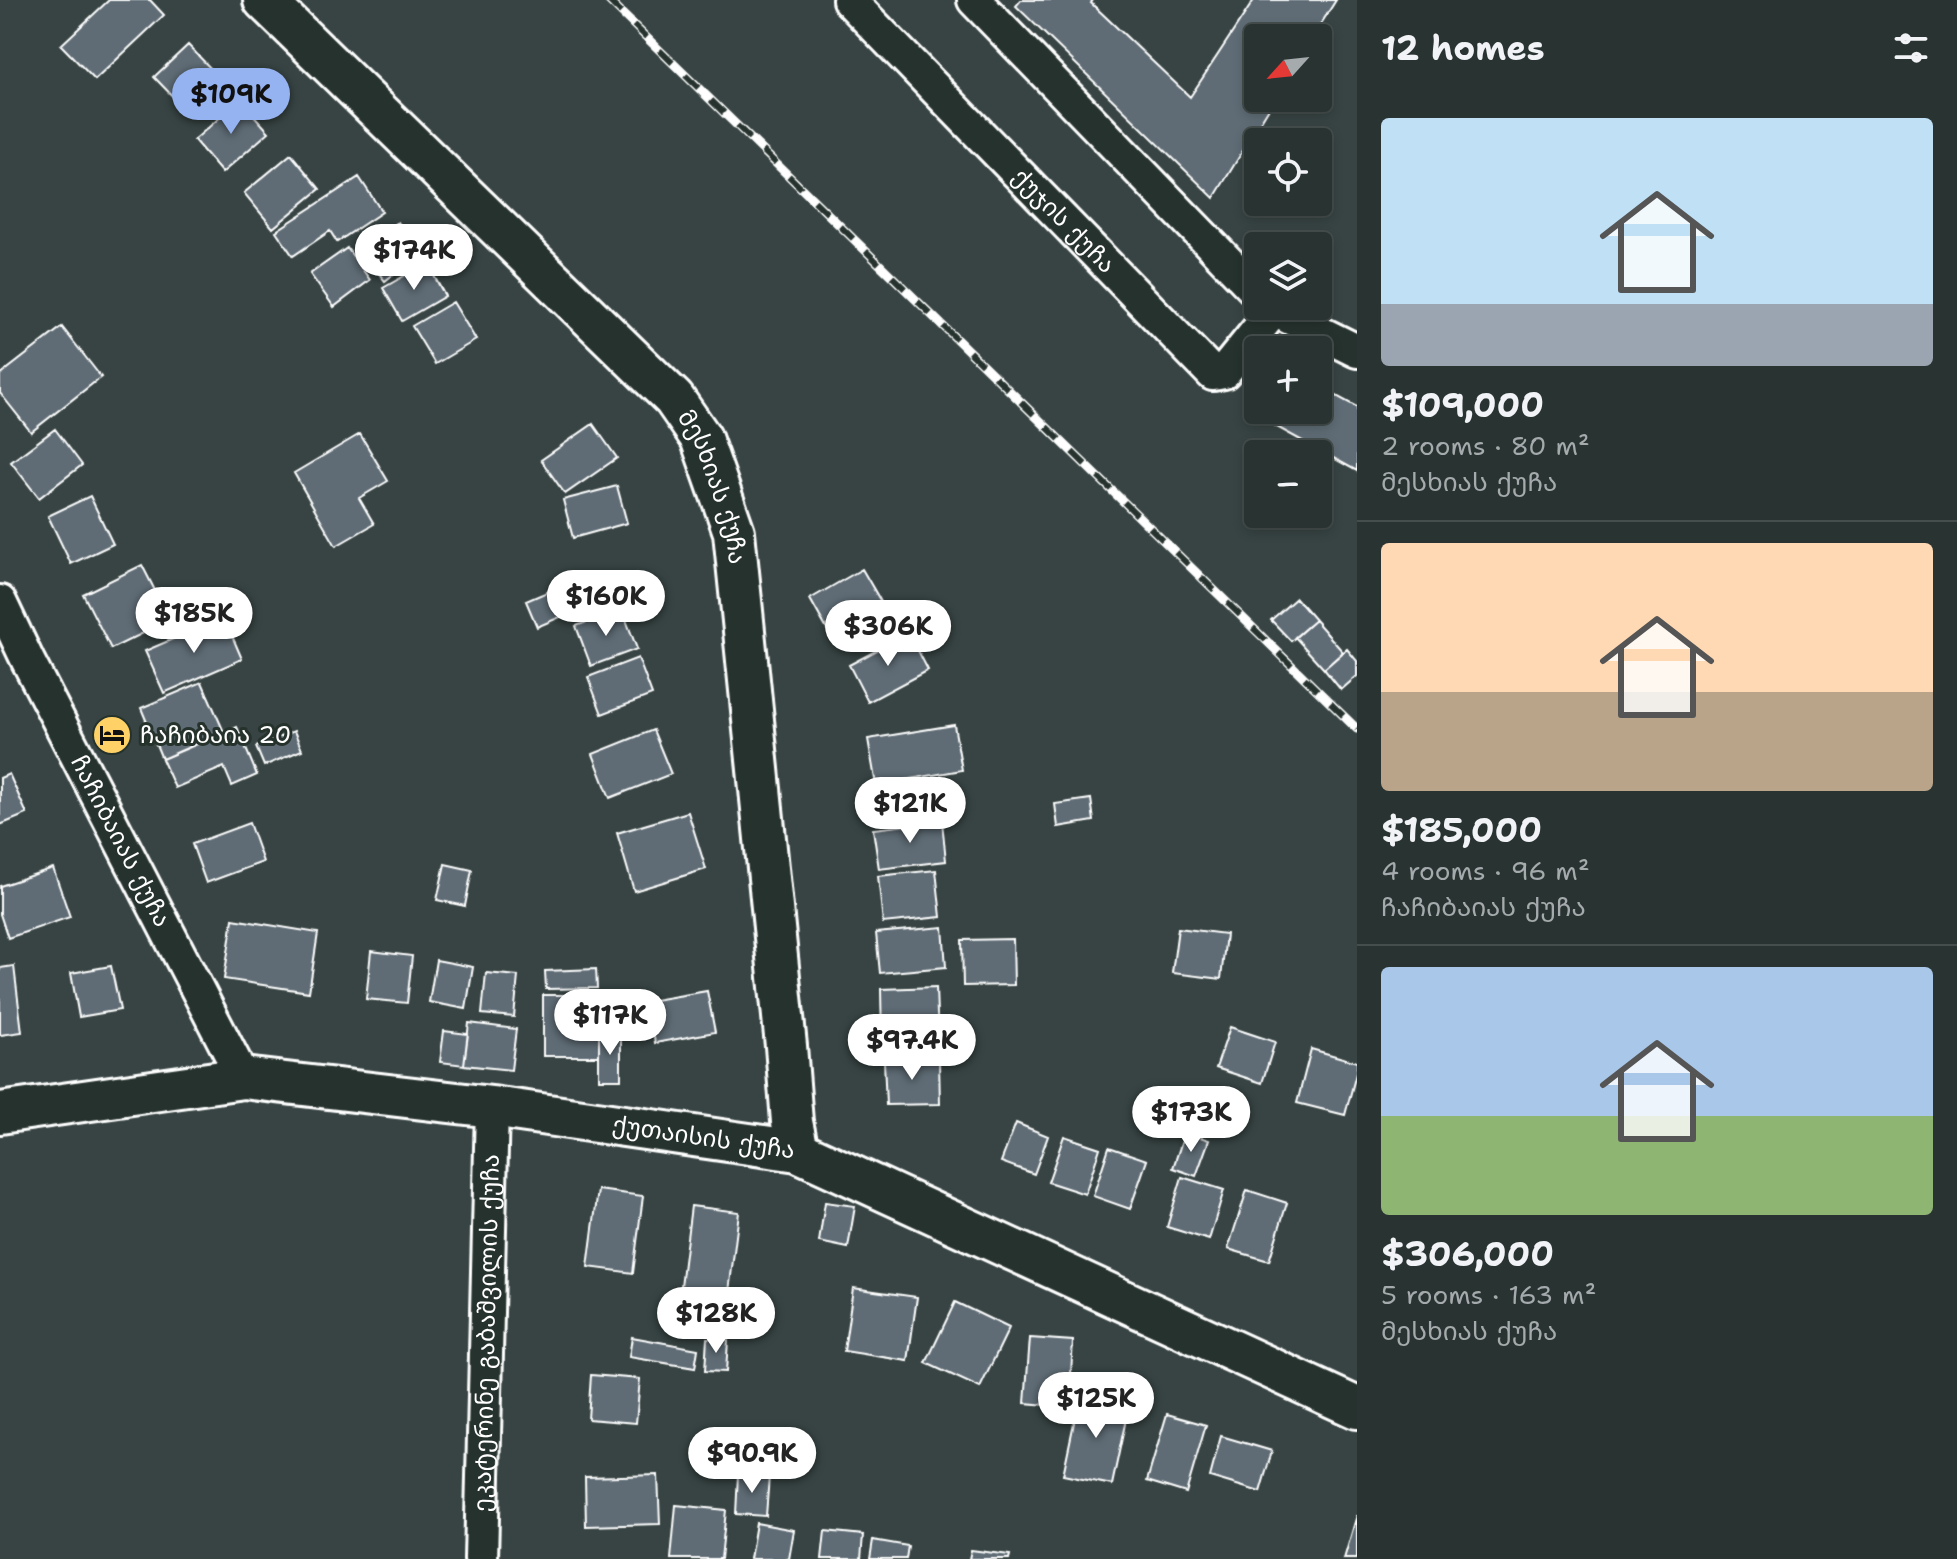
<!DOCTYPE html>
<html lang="en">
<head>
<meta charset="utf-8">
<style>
	body { margin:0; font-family:"Shantell Sans","Noto Sans Georgian",sans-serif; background:#353f3e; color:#f1f3f6; height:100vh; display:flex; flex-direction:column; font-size:30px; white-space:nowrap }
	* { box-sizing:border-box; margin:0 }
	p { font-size:26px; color:#a5aaac }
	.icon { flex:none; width:44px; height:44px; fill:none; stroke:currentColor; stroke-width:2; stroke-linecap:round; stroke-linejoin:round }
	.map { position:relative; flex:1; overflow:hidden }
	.drawer { display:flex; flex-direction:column; background:#293332; width:600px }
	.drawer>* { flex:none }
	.needle { width:52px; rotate:243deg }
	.tools { position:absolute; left:1244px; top:24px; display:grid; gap:16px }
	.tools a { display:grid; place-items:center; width:88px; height:88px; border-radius:8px; background:#293332; box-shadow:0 4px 12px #0003,0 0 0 2px #454e4d; font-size:40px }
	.price { position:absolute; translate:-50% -68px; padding:0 18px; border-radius:28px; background:#fff; color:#222; font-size:26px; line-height:52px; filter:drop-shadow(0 2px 4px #0008) }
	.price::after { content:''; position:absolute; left:50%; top:48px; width:24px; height:18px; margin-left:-12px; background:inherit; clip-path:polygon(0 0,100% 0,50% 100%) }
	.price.active { background:#95b2f1; color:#111 }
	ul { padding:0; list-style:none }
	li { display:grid; align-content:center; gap:16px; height:424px; padding:0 24px }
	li+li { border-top:2px solid #454e4d }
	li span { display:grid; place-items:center; height:248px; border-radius:8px; color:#555 }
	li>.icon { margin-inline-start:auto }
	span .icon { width:144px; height:144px; fill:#fffc; stroke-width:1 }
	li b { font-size:34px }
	h2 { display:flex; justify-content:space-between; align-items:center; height:96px; padding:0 24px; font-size:34px }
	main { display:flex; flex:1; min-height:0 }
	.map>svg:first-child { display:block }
</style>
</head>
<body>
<main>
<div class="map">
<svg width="1357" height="1559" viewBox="0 0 1357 1559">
	<rect width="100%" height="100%" fill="#374443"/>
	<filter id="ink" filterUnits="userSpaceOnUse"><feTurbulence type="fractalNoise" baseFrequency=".0125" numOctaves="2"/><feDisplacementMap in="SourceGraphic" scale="16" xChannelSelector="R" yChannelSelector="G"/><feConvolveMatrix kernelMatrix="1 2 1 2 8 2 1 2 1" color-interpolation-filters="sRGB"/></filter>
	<g filter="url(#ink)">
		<!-- building -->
		<path fill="#5f6c75" stroke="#fff" stroke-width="2" d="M 109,0 L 150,0 L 164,15 L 95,80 L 61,45 Z
			M 1021,0 L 1093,0 L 1091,3 L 1190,97 L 1254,0 L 1336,0 L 1312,38 L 1258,38 L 1258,98 L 1275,98 L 1214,198 L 1016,6 Z
			M 188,45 L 217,75 L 184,108 L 154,77 Z
			M 240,100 L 269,132 L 222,173 L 194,140 Z
			M 291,154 L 320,189 L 273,228 L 244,193 Z
			M 359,177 L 382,212 L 337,242 L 330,231 L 293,256 L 276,231 Z
			M 398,222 L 421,252 L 385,281 L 361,251 Z
			M 347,248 L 370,280 L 334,307 L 310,274 Z
			M 427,263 L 445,296 L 402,321 L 383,288 Z
			M 453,302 L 476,340 L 435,364 L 412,326 Z
			M 62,327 L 101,377 L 31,432 L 0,393 L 0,375 Z
			M 1318,386 L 1357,407 L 1357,471 L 1266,421 L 1272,410 L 1318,410 Z
			M 593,424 L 617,458 L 565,494 L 541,460 Z
			M 55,429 L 82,465 L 39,498 L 11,462 Z
			M 360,434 L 388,481 L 359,498 L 374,524 L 336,546 L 294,473 Z
			M 617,486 L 627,523 L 573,538 L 563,500 Z
			M 90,496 L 113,544 L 71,564 L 48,516 Z
			M 142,565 L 170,620 L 111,649 L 83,594 Z
			M 862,569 L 888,614 L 835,644 L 810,599 Z
			M 568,583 L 579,609 L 537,627 L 526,601 Z
			M 1296,598 L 1315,620 L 1291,641 L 1271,620 Z
			M 622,609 L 637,649 L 591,666 L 576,626 Z
			M 224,617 L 242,659 L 164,693 L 145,651 Z
			M 1315,620 L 1343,652 L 1324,669 L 1295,637 Z
			M 909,633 L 928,670 L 868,702 L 849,665 Z
			M 1347,649 L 1357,661 L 1357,676 L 1341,690 L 1324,669 Z
			M 638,658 L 652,695 L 602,714 L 588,677 Z
			M 202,682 L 224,732 L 162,759 L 141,708 Z
			M 954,725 L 962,770 L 876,785 L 868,739 Z
			M 237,727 L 257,775 L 232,786 L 224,767 L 175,788 L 162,759 Z
			M 653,730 L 671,774 L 610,798 L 593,754 Z
			M 294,731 L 302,750 L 264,766 L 256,747 Z
			M 9,774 L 27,814 L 0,825 L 0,778 Z
			M 1091,799 L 1094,821 L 1058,827 L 1055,804 Z
			M 688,812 L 706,869 L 634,891 L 617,833 Z
			M 942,821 L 946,861 L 879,869 L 873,829 Z
			M 249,823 L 263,862 L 206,883 L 192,844 Z
			M 445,864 L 472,870 L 465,906 L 437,900 Z
			M 53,868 L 70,917 L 8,938 L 0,914 L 0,886 Z
			M 936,870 L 941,917 L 883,923 L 878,876 Z
			M 233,919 L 318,933 L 309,992 L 224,979 Z
			M 943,927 L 946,967 L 880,973 L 876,933 Z
			M 1178,928 L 1226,934 L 1221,979 L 1172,973 Z
			M 1013,939 L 1014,985 L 963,986 L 962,940 Z
			M 371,951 L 412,956 L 407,1003 L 366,999 Z
			M 436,960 L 473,967 L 466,1009 L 429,1002 Z
			M 14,966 L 22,1032 L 0,1035 L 0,968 Z
			M 111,966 L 120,1010 L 79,1017 L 71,973 Z
			M 596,969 L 597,988 L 546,989 L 545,971 Z
			M 486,973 L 518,976 L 514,1017 L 482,1014 Z
			M 936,987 L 938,1041 L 882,1042 L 881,989 Z
			M 707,991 L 715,1032 L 655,1043 L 648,1001 Z
			M 543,995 L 599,995 L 599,1056 L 543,1056 Z
			M 469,1023 L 516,1029 L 511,1070 L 464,1065 Z
			M 1230,1027 L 1275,1042 L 1262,1083 L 1216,1068 Z
			M 444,1031 L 468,1034 L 464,1065 L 440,1062 Z
			M 599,1035 L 621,1035 L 621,1079 L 599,1079 Z
			M 1311,1049 L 1357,1062 L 1357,1070 L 1345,1115 L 1297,1103 Z
			M 939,1060 L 940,1104 L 886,1105 L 884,1061 Z
			M 1016,1123 L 1048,1136 L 1034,1174 L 1001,1162 Z
			M 1185,1132 L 1209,1140 L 1196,1176 L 1173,1168 Z
			M 1064,1136 L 1100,1148 L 1085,1194 L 1048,1182 Z
			M 1109,1147 L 1147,1160 L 1130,1209 L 1093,1196 Z
			M 1182,1177 L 1224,1190 L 1209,1240 L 1167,1227 Z
			M 598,1190 L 643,1196 L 633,1273 L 588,1267 Z
			M 1247,1190 L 1287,1203 L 1269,1261 L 1228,1249 Z
			M 825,1202 L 855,1206 L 848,1248 L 819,1242 Z
			M 691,1206 L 739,1212 L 728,1300 L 680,1294 Z
			M 853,1288 L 917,1297 L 908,1361 L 844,1351 Z
			M 955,1302 L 1009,1328 L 980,1388 L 926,1363 Z
			M 632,1337 L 698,1349 L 695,1368 L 629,1357 Z
			M 707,1338 L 728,1340 L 726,1372 L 705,1371 Z
			M 1030,1338 L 1073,1341 L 1069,1407 L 1025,1403 Z
			M 591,1375 L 640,1379 L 636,1423 L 588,1419 Z
			M 1080,1394 L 1129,1405 L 1112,1485 L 1063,1475 Z
			M 1167,1414 L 1206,1425 L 1186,1493 L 1147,1481 Z
			M 1221,1436 L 1272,1451 L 1260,1492 L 1210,1477 Z
			M 738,1474 L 769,1476 L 766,1516 L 736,1514 Z
			M 658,1475 L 660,1524 L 586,1526 L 585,1477 Z
			M 676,1505 L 726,1510 L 721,1559 L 671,1559 Z
			M 1357,1515 L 1357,1559 L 1344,1559 Z
			M 756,1523 L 794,1530 L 789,1559 L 750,1559 Z
			M 825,1531 L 863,1535 L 861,1559 L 822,1559 Z
			M 873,1540 L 908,1546 L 906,1559 L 870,1559 Z
			M 971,1550 L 1010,1555 L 1009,1559 L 969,1559 Z"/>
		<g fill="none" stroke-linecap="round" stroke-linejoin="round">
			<defs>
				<g id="minor">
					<path id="s1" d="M 849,0 L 1213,374 L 1224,372 L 1274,310"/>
					<path d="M 974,0 L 1258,293"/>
					<path d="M 1271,306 L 1274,310 L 1357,351"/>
					<path id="s2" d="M 0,602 L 28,661 L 243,1078"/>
					<path id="s3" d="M 481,1559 L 492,1107"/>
				</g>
				<g id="tertiary">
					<path id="s4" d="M 264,0 L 674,399 L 701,438 L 734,532 L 786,1046 L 792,1122 L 798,1151"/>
					<path id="s5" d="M 0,1113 L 243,1078 L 492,1107 L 798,1151 L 1357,1408"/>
				</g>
			</defs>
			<!-- minor casing -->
			<use href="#minor" stroke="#fff" stroke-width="38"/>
			<!-- tertiary casing -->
			<use href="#tertiary" stroke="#fff" stroke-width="46"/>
			<!-- minor -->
			<use href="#minor" stroke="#26332d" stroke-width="32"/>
			<!-- tertiary -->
			<use href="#tertiary" stroke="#26332d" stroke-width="40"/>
			<defs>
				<path id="rail" d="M 608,0 L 1357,729"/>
			</defs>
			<!-- rail casing -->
			<use href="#rail" stroke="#fff" stroke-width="9"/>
			<!-- rail -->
			<use href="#rail" stroke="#26332d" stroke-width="6" stroke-dasharray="18" stroke-linecap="butt"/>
		</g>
	</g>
	<!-- icons -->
	<defs>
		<symbol id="hotel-disc" viewBox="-11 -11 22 22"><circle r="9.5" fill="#ffd166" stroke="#26332d"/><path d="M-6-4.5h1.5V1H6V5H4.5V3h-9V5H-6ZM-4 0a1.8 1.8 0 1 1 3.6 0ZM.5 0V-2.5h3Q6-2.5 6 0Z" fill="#111"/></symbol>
	</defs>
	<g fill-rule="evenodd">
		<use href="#hotel-disc" x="90" y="713" width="44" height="44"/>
	</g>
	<g text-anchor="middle" stroke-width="6" stroke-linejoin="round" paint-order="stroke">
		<!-- street labels -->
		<g font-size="24" fill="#fff" stroke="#26332d">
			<text dy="8" stroke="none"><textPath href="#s1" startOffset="308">ქუჯის ქუჩა</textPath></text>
			<text dy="8" stroke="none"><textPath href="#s4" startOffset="670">მესხიას ქუჩა</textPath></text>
			<text dy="8" stroke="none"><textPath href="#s2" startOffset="268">ჩაჩიბაიას ქუჩა</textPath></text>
			<text dy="8" stroke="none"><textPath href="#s5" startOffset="710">ქუთაისის ქუჩა</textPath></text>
			<text dy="8" stroke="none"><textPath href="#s3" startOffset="226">ეკატერინე გაბაშვილის ქუჩა</textPath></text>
		</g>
		<!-- poi labels -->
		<g font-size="24" fill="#fff" stroke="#26332d" text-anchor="start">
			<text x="140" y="743">ჩაჩიბაია 20</text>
		</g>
	</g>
</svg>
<div class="tools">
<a><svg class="needle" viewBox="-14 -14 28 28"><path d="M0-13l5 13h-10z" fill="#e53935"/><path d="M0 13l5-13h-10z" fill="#a5aaac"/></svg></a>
<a><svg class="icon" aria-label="locate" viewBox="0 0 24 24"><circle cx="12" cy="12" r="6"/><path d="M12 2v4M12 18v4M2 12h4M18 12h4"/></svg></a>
<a><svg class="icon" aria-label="layers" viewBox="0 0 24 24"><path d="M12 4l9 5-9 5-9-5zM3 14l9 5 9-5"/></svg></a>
<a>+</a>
<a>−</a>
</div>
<b class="price active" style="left:231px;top:136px">$109K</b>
<b class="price" style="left:414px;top:292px">$174K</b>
<b class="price" style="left:606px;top:638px">$160K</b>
<b class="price" style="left:194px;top:655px">$185K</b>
<b class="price" style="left:888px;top:668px">$306K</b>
<b class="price" style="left:910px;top:845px">$121K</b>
<b class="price" style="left:610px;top:1057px">$117K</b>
<b class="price" style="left:912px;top:1082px">$97.4K</b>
<b class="price" style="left:1191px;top:1154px">$173K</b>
<b class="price" style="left:716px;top:1355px">$128K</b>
<b class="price" style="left:1096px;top:1440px">$125K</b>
<b class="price" style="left:752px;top:1495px">$90.9K</b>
</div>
<section class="drawer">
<h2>12 homes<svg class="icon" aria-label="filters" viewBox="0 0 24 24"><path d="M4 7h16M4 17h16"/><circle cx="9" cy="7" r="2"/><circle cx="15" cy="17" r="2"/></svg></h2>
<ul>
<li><span style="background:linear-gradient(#bfe0f5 75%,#9aa5b1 0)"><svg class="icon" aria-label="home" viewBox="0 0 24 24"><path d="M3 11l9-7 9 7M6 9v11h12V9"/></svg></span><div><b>$109,000</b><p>2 rooms · 80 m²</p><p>მესხიას ქუჩა</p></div></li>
<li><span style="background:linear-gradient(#ffd9b3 60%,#b9a48a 0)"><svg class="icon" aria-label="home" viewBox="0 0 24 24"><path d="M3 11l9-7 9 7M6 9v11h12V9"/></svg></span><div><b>$185,000</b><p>4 rooms · 96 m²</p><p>ჩაჩიბაიას ქუჩა</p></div></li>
<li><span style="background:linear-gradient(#a9c7e8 60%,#8fb573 0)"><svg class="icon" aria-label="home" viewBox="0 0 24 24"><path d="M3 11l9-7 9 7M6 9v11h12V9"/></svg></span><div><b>$306,000</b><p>5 rooms · 163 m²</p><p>მესხიას ქუჩა</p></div></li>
</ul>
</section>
</main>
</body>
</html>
